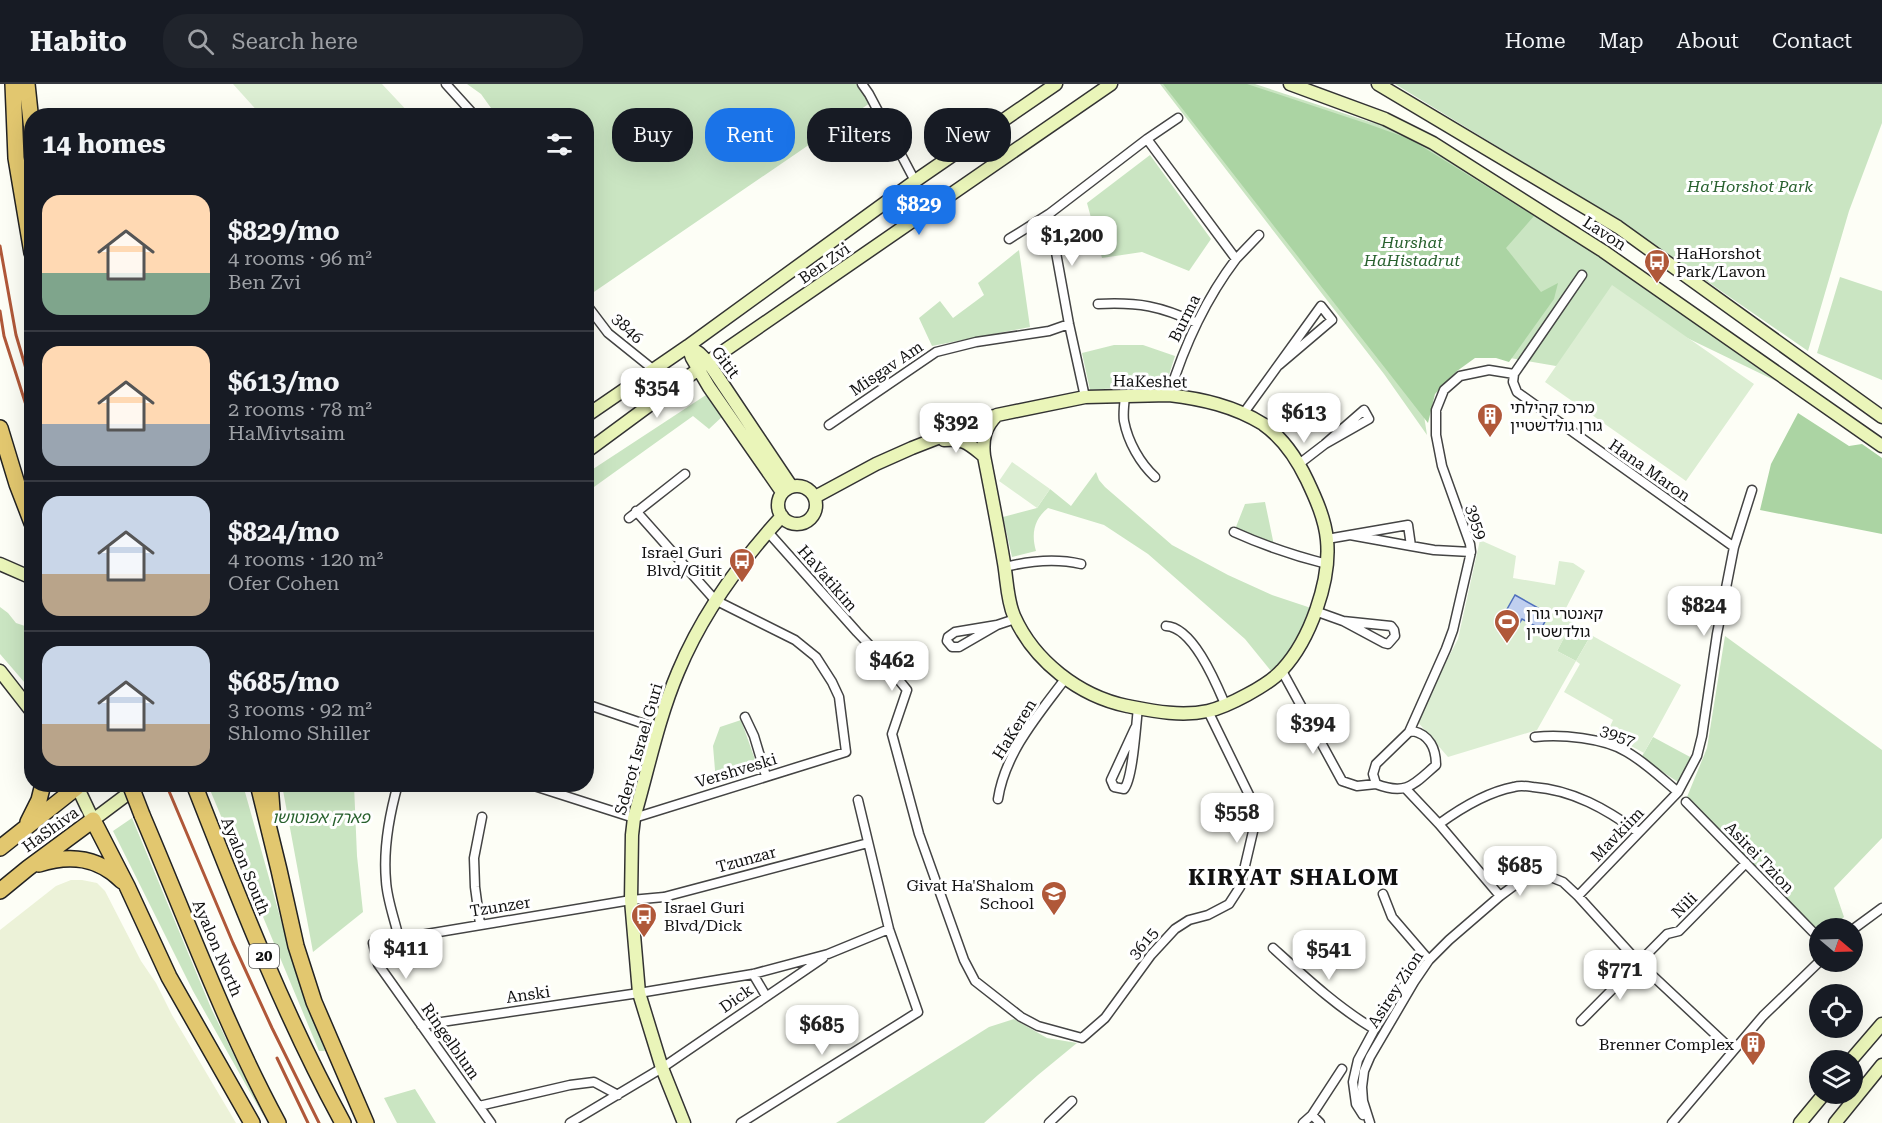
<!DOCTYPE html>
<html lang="en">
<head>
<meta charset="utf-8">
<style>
	body { margin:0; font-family:"Roboto Serif","Noto Sans Hebrew",serif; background:#20242c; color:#f1f3f6; height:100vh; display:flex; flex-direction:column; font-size:22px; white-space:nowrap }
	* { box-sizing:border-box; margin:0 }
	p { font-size:20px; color:#9ea1a6 }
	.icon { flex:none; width:33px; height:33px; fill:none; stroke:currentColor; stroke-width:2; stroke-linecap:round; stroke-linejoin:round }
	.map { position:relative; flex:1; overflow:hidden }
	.panel { position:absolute; left:24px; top:24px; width:570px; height:684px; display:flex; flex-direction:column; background:#171b24; border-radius:24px; box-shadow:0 6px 24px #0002 }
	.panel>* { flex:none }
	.guide { position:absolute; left:612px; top:24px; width:570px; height:54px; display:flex; gap:12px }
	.needle { width:39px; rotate:109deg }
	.fabs { position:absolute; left:1809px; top:834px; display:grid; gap:12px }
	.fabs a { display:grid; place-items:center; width:54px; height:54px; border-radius:50%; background:#171b24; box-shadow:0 6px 24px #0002; font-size:30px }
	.price { position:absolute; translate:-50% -51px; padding:0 14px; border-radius:12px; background:#fff; color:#222; font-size:20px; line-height:39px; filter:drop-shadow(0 2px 3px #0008) }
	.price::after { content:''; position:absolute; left:50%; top:36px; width:18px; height:14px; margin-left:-9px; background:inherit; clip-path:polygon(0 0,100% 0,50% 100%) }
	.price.selected { background:#1a73e8; color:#fff }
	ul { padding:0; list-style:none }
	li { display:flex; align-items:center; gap:18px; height:150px; padding:0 18px }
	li+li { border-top:2px solid #363941 }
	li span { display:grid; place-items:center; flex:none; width:168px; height:120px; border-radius:18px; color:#555 }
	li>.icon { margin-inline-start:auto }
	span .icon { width:72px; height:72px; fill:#fffc; stroke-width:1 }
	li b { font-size:26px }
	h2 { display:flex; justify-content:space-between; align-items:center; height:72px; padding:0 18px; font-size:26px }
	.pill { padding:0 21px; border-radius:24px; background:#171b24; box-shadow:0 6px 24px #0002; font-size:21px; line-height:54px }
	.pill.selected { background:#1a73e8; color:#fff }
	header { display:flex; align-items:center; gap:36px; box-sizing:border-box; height:84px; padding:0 30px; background:#171b24; border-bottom:2px solid #363941 }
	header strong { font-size:28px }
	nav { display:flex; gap:33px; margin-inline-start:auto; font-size:21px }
	.search { width:420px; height:54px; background:#20242c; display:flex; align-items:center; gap:15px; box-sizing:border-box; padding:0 21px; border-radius:24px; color:#9ea1a6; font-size:22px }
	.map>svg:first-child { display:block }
</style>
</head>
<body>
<header>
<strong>Habito</strong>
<div class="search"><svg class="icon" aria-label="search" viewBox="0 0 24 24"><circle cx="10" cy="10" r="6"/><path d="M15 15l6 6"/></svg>Search here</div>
<nav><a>Home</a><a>Map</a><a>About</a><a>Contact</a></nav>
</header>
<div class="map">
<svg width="1882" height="1039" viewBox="0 0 1882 1039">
	<rect width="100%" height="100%" fill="#fdfef6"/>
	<!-- farmland -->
	<path fill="#ecf2d8" d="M 71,796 L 82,796 L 97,799 L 105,807 L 141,877 L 156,899 L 172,931 L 236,1039 L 0,1039 L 0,846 L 56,802 Z"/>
	<!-- green -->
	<path fill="#cae5c2" d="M 467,0 L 857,0 L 870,19 L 591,210 L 586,201 L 586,32 L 496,31 L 481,10 Z
		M 1160,0 L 1255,0 L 1370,38 L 1392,43 L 1438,68 L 1601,171 L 1776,297 L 1648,235 L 1556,282 L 1504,273 L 1466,269 L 1423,325 L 1427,351 L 1384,290 Z
		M 1395,0 L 1882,0 L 1882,39 L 1849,127 L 1808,267 L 1621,138 Z
		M 1150,71 L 1211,155 L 1189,187 L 1142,168 L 1102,174 L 1087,119 Z
		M 1019,166 L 1030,243 L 932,262 L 919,234 L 940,217 L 953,234 L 984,211 L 978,199 Z
		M 1840,193 L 1882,207 L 1882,296 L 1817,269 Z
		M 1114,261 L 1143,261 L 1175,272 L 1166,300 L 1090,306 L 1082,269 Z
		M 709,309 L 724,331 L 709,345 L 693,332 L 587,408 L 587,389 Z
		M 1096,388 L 1099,396 L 1105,403 L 1172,461 L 1228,491 L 1272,511 L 1311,524 C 1302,548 1290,570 1271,587 L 1245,555 L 1148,470 L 1104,441 L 1048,424 C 1034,435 1031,450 1036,467 L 1012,473 L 1003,433 L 1037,424 L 1050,405 L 1071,422 Z
		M 1265,418 L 1275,466 L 1234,448 L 1245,420 Z
		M 0,523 L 8,529 L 16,539 L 31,544 L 31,606 L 0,570 Z
		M 1571,540 L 1591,551 L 1576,577 L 1557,567 Z
		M 1725,552 L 1882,666 L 1882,754 L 1834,804 L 1844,833 L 1833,844 L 1820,844 L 1819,851 L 1687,713 L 1707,664 Z
		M 741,636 L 758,684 L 716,698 L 713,662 L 720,643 Z
		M 1653,653 L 1692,674 L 1678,698 L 1641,674 Z
		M 208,701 L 243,701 L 289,865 L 325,967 L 319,967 Z
		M 282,701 L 354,701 L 357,772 L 363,828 L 313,868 Z
		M 132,734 L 211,924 L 264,1033 L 193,907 L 113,747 Z
		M 1014,935 L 1047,954 L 1077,959 L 1038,991 L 984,1039 L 836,1039 L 989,943 Z
		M 415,1005 L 436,1039 L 437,1039 L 397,1039 L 384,1014 Z"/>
	<!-- forest -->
	<path fill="#abd4a3" d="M 1163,0 L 1247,0 L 1368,40 L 1410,55 L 1534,132 L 1506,164 L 1541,208 L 1558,199 L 1554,215 L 1509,278 L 1496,274 L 1475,274 L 1457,287 L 1435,310 L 1428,339 Z
		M 1798,329 L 1849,362 L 1862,360 L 1882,374 L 1882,450 L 1760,426 L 1771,380 Z"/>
	<!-- pitch -->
	<path fill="#dceed3" d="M 233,0 L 382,0 L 411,31 L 261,31 Z
		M 1612,201 L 1754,300 L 1686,397 L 1545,298 Z
		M 1012,378 L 1050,405 L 1037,424 L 999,397 Z
		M 1480,456 L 1516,472 L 1513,494 L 1555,501 L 1559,477 L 1573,479 L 1585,487 L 1563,530 L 1574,536 L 1557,567 L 1576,577 L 1591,551 L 1681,601 L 1644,669 L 1607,649 L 1613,636 L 1564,608 L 1580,580 L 1576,577 L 1537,646 L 1448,673 L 1416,636 L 1458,555 Z"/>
	<!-- water -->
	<path fill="#c0cfef" stroke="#5071bd" stroke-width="1.5" d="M 1515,511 L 1549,530 L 1541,545 L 1522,535 L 1512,551 L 1497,543 Z"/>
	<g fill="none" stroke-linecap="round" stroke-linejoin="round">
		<defs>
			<path id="street" d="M 446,0 L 475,32
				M 862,0 L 869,10 L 915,97
				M 1147,55 L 1178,34
				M 1049,130 L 1147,55 L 1236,175 C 1205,216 1184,262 1169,311
				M 1009,155 L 1049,130 L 1069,240 L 1085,313
				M 1236,175 L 1259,151
				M 1582,191 L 1514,290 L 1513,298 L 1517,308 L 1734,463
				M 586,220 L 608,249 L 654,286
				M 1098,220 C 1139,218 1160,222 1197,239
				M 1125,313 C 1124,321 1123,330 1124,337 C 1128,358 1140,379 1155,393
				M 1243,330 L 1321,222 L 1332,236 L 1279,281
				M 829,341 L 936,268 L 976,258 L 1049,247 L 1069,240
				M 1299,380 L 1325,360 L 1369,335 L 1364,326 L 1325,360
				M 629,434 L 685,390
				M 768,448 L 857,548 L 877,569 L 907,606 L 892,650 L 919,750 L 964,876 L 975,897 L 1021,933 L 1038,942 L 1082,954 L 1105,934 L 1151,871 L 1175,845 L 1189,836 L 1208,831 L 1229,820 L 1240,803 L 1255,739 L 1253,719 L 1208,627
				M 1234,448 C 1265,462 1295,472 1327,480
				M 1327,455 L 1408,441 L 1411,462 L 1350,451
				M 1411,462 L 1434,466 L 1471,468
				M 1005,483 C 1029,477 1055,474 1081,480
				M 1315,527 L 1343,537 L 1384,559 L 1388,560 L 1395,552 L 1394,546 L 1391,542 L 1343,537
				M 997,541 L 955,548 L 948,553 L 947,557 L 952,563 L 959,563 L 997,541 L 1015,535
				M 1166,542 C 1193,543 1216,599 1225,620
				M 1282,587 L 1342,697 L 1357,702 L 1376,700
				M 586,620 L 659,645
				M 745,633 L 754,652 L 766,692
				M 1135,644 L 1111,696 L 1114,703 L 1124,705 C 1133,695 1136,640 1138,624
				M 1413,647 C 1430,651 1436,665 1436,681 C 1414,700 1407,712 1376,700 L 1373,690 L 1376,680 L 1409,648 Z
				M 1409,648 L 1446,565 L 1453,546 L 1471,468 L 1470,460 L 1442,382 L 1436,351 L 1436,326 L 1444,306 L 1460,292 L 1489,286 L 1514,290
				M 1535,653 C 1561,650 1604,654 1627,668 C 1646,679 1661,694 1678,708
				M 398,700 C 389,732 383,764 386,797 C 387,816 395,836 399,855
				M 528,700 L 634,734 L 846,668 L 839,613 L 832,598 L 816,573 L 795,556 L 715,516 L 636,427
				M 1406,705 L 1439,740 L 1500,812
				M 998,715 C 1005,669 1038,631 1065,595
				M 1686,718 L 1813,848
				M 1439,740 C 1461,724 1487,708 1514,703 C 1520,701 1526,702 1533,703 C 1573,706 1606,725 1638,748
				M 1383,810 L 1392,833 L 1429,876
				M 1578,812 L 1678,708 L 1697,672 L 1702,652 L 1717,550 L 1734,463 L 1752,406
				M 480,840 L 475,803 L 474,774 L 482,733
				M 1852,846 L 1882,824
				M 1273,864 C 1305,893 1337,923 1374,945
				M 753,890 L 766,912
				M 1581,937 L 1667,850 L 1679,847 L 1746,779
				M 421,941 L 639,909 L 753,890 L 828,870 L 889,845
				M 479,1022 L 570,1001 L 594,998 L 618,1011
				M 1312,1031 L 1342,985
				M 1363,1031 L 1356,1020 L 1353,998 L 1358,976 L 1392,913 L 1413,894
				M 491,1039 L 378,880 L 373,859 L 631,816 L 664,813 L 868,759
				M 570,1039 L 662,984 L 823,874
				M 741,1039 L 918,928 L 889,845 L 858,716
				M 1049,1039 L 1072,1017
				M 1303,1039 L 1312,1031 L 1320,1039
				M 1370,1039 L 1363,1017 L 1362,1003 L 1364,987 L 1370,973 L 1414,898 L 1429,876 L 1449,856 L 1500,812 L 1523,795 L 1534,791 L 1548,792 L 1563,798 L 1578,812 L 1639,879 L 1732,966
				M 1672,1039 L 1763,932 L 1820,877"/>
			<path id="secondary" d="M 1290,0 L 1385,35 L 1433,59 L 1603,167 L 1882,362
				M 1378,0 L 1618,143 L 1882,333
				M 688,262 L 699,269 L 708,278 L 791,402
				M 688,262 L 692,274 L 709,303 L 782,408
				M 1169,311 C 1202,315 1234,322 1263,340 C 1283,354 1297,375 1307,396 C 1316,415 1325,435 1327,456 C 1331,497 1310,556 1282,586 C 1269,601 1227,623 1208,627 C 1181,633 1153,627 1127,622 C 1079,612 1034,577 1014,532 C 1007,516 1007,496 1004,479 C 998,443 991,408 984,372 C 982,355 985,343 997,331 L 1085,313 Z
				M 586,332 L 688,262 L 915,97 L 1056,0
				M 944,356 C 964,354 969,360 984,372
				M 586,368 L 708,278 L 1111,0
				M778 421a19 19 0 1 1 38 0a19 19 0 1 1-38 0Z
				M 815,413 L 876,380 L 912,364 L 994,332
				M 0,480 L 32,494
				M 0,587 L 32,628
				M 76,700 L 93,736 L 141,700
				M 1851,976 L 1882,940
				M 684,1039 L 662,984 L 639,909 L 631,816 L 632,751 L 634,734 C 648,686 658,635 678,588 C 702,530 739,479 782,432
				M 1800,1039 L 1824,1010
				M 1835,1039 L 1882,981"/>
			<path id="highway" d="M 13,0 L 16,74 L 32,169
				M 27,0 L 32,47
				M 0,344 L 17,400 L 32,439
				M 194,700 C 239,815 284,931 343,1039
				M 258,700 L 279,786 L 296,862 L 314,918 L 366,1039
				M 270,700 L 272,726
				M 142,731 C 186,834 225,941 278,1039
				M 28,738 L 39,716 L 43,700
				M 0,764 L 77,703
				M 39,780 C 70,770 98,773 122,797
				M 0,807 L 28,784 L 93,736 L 127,802 L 169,893 L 252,1039"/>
		</defs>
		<!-- street casing -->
		<use href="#street" stroke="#444" stroke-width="11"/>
		<!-- secondary casing -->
		<use href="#secondary" stroke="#333" stroke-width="15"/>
		<!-- highway casing -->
		<use href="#highway" stroke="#222" stroke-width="18"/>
		<!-- street -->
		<use href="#street" stroke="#fff" stroke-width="8"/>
		<!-- secondary -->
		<use href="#secondary" stroke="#eaf5b9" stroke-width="12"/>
		<!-- highway -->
		<use href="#highway" stroke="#e2c76f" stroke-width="15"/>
		<!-- rail -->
		<path stroke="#b05839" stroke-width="3" d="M 0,162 L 16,251 L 32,305
			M 0,227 L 4,252 L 32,340
			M 166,700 L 233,859 L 272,944 L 319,1039
			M 277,974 L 308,1039"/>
		<defs>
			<path id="highway-bridge" d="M 130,700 L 142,731"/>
		</defs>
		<!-- highway-bridge casing -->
		<use href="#highway-bridge" stroke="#222" stroke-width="18" stroke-linecap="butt"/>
		<!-- highway-bridge -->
		<use href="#highway-bridge" stroke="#e2c76f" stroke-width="15"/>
	</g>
	<!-- icons -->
	<defs>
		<symbol id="bus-pin" viewBox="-11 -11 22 30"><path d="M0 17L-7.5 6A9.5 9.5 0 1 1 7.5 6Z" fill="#b05839" stroke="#fff"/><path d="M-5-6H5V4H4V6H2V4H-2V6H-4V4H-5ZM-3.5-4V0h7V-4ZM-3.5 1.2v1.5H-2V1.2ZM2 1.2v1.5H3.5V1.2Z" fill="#fff"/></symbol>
		<symbol id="building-pin" viewBox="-11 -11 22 30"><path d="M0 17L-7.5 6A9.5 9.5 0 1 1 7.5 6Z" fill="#b05839" stroke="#fff"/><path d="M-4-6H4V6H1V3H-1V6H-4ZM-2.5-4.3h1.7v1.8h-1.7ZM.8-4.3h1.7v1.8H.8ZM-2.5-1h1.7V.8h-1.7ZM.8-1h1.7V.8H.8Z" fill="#fff"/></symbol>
		<symbol id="stadium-pin" viewBox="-11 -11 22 30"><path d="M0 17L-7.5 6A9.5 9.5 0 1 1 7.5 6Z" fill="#b05839" stroke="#fff"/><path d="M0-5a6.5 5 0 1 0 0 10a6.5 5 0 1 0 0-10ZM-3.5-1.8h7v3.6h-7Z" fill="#fff"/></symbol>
		<symbol id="school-pin" viewBox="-11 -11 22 30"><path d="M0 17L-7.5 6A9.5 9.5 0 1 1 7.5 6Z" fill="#b05839" stroke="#fff"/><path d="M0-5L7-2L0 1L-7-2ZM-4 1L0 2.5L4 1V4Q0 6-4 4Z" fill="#fff"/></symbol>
	</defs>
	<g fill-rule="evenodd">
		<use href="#bus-pin" x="1642" y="163" width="30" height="40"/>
		<use href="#building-pin" x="1475" y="317" width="30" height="40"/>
		<use href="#bus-pin" x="727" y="462" width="30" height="40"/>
		<use href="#stadium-pin" x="1492" y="523" width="30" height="40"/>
		<use href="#school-pin" x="1039" y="795" width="30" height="40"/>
		<use href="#bus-pin" x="629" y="817" width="30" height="40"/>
		<use href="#building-pin" x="1738" y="945" width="30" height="40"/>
	</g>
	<g text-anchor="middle" stroke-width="6" stroke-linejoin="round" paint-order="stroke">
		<!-- shield labels -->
		<rect fill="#fff" stroke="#585858" stroke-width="1.5" x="249" y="860" width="30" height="24" rx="4.5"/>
		<g font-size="15" font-weight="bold" fill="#111">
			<text x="264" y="877">20</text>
		</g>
		<!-- park labels -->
		<g font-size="16" font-style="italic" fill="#28612e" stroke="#fff">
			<text x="1750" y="108">Ha'Horshot Park</text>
			<text x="1412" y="164">Hurshat<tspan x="1412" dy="18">HaHistadrut</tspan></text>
			<text x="321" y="739">פארק אפוטושו</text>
		</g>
		<!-- street labels -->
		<g font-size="16" fill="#111" stroke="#fff">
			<text transform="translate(1605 149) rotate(33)" y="6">Lavon</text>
			<text transform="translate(824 179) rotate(-35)" y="6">Ben Zvi</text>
			<text transform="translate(1184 234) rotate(-64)" y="6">Burma</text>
			<text transform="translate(628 244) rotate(44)" y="6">3846</text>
			<text transform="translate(726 278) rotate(53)" y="6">Gitit</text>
			<text transform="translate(886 284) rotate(-34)" y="6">Misgav Am</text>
			<text transform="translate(1150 297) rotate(1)" y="6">HaKeshet</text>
			<text transform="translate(1650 386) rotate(35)" y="6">Hana Maron</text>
			<text transform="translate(1477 438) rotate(72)" y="6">3959</text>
			<text transform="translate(828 494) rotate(49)" y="6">HaVatikim</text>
			<text transform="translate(1014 645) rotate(-58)" y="6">HaKeren</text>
			<text transform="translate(1618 651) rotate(20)" y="6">3957</text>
			<text transform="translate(638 665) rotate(-74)" y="6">Sderot Israel Guri</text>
			<text transform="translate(736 686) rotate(-17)" y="6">Vershveski</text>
			<text transform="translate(50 745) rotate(-36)" y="6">HaShiva</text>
			<text transform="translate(1617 750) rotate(-46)" y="6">Mavkiim</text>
			<text transform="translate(1760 773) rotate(46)" y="6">Asirei Tzion</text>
			<text transform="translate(746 775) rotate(-15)" y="6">Tzunzar</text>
			<text transform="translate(246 782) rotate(68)" y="6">Ayalon South</text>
			<text transform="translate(1684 821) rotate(-45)" y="6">Nili</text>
			<text transform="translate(500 822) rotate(-9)" y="6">Tzunzer</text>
			<text transform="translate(1143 859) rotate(-50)" y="6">3615</text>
			<text transform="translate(218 864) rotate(67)" y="6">Ayalon North</text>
			<text transform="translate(1395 905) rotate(-57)" y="6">Asirey Zion</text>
			<text transform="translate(528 910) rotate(-8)" y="6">Anski</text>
			<text transform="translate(736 914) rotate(-35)" y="6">Dick</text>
			<text transform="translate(451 957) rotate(55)" y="6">Ringelblum</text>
		</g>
		<!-- poi labels -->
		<g font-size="16" fill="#111" stroke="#fff" text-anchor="start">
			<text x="1676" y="175">HaHorshot<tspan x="1676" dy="18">Park/Lavon</tspan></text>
			<text x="1510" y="329">מרכז קהילתי<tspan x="1510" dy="18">גורן גולדשטיין</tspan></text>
			<text x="722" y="474" text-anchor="end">Israel Guri<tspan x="722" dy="18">Blvd/Gitit</tspan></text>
			<text x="1526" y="535">קאנטרי גורן<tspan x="1526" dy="18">גולדשטיין</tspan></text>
			<text x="1034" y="807" text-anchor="end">Givat Ha'Shalom<tspan x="1034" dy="18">School</tspan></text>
			<text x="664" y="829">Israel Guri<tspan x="664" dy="18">Blvd/Dick</tspan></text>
			<text x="1734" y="966" text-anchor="end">Brenner Complex</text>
		</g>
		<!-- district labels -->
		<g font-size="22" font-weight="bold" letter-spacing="1.5" fill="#111" stroke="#fff">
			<text x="1294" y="801">KIRYAT SHALOM</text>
		</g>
	</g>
</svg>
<div class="fabs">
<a><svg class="needle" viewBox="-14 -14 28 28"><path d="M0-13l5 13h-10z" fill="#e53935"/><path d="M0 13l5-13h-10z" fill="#9ea1a6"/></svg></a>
<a><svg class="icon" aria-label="locate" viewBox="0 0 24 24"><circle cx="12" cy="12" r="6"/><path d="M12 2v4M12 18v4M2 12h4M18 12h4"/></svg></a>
<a><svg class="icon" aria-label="layers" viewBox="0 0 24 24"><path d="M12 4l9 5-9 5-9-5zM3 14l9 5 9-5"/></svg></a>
</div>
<b class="price selected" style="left:919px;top:152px">$829</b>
<b class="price" style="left:1072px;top:183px">$1,200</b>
<b class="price" style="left:657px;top:335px">$354</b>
<b class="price" style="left:1304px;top:360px">$613</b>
<b class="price" style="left:956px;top:370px">$392</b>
<b class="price" style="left:1704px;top:553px">$824</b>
<b class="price" style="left:892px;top:608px">$462</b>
<b class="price" style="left:1313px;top:671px">$394</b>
<b class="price" style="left:1237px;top:760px">$558</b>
<b class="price" style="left:1520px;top:813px">$685</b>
<b class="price" style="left:406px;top:896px">$411</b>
<b class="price" style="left:1329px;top:897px">$541</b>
<b class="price" style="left:1620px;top:917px">$771</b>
<b class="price" style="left:822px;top:972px">$685</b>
<div class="guide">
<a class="pill">Buy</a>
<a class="pill selected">Rent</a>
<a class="pill">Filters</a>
<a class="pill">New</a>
</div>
<section class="panel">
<h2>14 homes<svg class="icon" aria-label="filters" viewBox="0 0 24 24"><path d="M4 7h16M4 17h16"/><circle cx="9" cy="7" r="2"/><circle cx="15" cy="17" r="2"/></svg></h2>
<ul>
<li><span style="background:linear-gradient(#ffd9b3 65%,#7fa58c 0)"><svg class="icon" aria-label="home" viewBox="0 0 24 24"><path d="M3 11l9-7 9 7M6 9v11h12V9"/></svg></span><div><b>$829/mo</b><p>4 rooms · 96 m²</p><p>Ben Zvi</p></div></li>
<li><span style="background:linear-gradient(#ffd9b3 65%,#9aa5b1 0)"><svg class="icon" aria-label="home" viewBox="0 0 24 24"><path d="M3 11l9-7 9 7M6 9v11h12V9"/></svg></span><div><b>$613/mo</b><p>2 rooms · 78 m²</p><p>HaMivtsaim</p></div></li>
<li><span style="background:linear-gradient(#c9d6e8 65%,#b9a48a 0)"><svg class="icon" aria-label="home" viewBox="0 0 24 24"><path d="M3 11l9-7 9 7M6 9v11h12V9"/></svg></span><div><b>$824/mo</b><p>4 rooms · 120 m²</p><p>Ofer Cohen</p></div></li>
<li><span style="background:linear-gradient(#c9d6e8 65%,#b9a48a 0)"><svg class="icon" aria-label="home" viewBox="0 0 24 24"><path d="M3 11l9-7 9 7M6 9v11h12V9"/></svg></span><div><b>$685/mo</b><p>3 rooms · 92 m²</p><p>Shlomo Shiller</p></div></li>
</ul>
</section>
</div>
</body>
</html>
